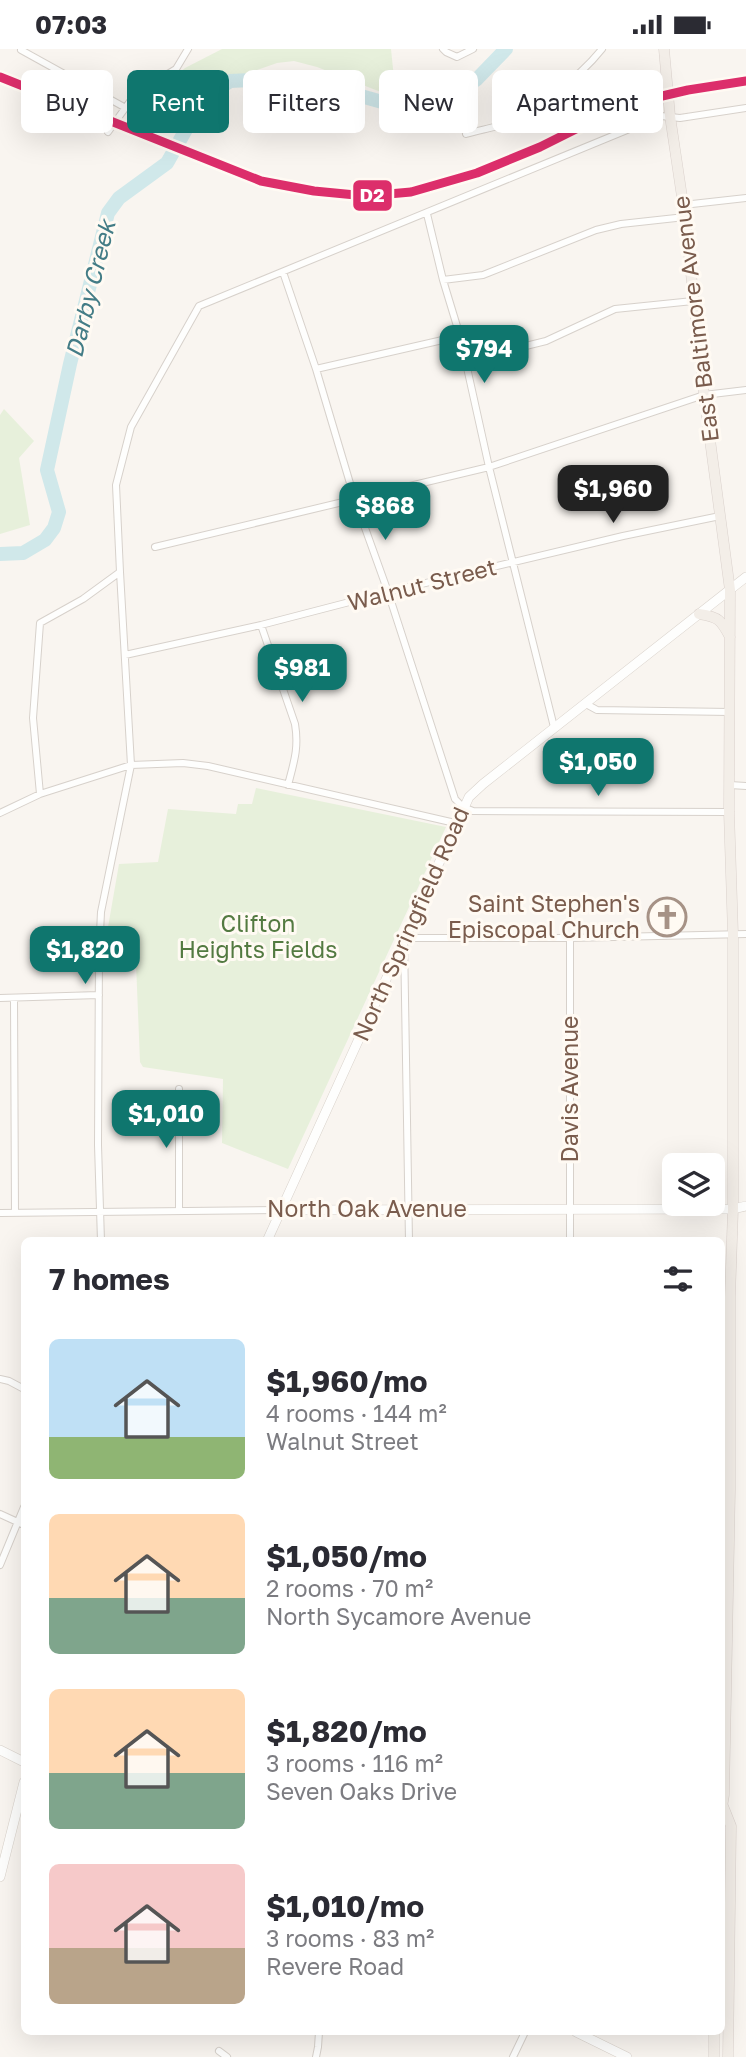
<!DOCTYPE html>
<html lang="en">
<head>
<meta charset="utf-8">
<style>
	body { margin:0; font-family:"Golos Text",sans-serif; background:#f2f2f3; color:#2b2b33; height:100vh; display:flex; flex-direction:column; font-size:26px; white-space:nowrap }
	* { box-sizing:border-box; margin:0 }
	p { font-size:23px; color:#7c7c81 }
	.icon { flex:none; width:38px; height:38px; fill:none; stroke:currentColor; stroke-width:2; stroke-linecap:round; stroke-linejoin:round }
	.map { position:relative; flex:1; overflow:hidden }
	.sheet { position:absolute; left:21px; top:1188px; width:704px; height:798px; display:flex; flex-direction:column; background:#fff; border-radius:10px; box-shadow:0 7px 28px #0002 }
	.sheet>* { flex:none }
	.top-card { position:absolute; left:21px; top:21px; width:705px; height:63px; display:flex; gap:14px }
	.fabs { position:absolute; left:662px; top:1104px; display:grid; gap:14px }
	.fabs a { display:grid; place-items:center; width:63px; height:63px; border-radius:10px; background:#fff; box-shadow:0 7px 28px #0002; font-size:35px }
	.price { position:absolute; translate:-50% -60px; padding:0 16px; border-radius:14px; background:#0f766e; color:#fff; font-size:23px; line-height:46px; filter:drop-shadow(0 2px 4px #0008) }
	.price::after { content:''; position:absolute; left:50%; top:42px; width:21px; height:16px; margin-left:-10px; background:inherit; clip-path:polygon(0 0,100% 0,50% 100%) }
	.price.selected { background:#222; color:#fff }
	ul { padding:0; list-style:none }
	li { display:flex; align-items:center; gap:21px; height:175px; padding:0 28px }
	li span { display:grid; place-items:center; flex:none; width:196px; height:140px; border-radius:10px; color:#555 }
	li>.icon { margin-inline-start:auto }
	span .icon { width:84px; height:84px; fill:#fffc; stroke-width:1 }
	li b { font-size:30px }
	h2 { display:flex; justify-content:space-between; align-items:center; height:84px; padding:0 28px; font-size:30px }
	.pill { padding:0 24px; border-radius:10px; background:#fff; box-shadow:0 7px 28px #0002; font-size:24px; line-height:63px }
	.pill.selected { background:#0f766e; color:#fff }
	.status { display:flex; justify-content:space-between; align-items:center; height:49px; padding:0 35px; background:#fff; direction:ltr }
	.status svg { height:19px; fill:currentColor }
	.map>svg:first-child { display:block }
</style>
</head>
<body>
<div class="status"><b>07:03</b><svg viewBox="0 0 49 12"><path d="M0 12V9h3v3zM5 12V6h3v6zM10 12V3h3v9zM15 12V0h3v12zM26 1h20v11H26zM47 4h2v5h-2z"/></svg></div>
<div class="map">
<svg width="746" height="2008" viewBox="0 0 746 2008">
	<rect width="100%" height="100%" fill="#f9f5f0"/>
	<!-- green -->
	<path fill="#e7f0db" d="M 222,0 L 391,0 L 396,49 L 317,18 L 294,12 L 277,14 L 257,21 L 222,40 L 209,54 L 193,68 L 173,29 L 185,19 Z
		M 4,360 L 34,392 L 19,409 L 30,476 L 0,485 L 0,366 Z
		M 256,739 L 446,778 L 288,1120 L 222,1094 L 223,1030 L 143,1018 L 140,1013 L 136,914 L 104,901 L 119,815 L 158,813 L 168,760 L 236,765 L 238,755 L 252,755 Z"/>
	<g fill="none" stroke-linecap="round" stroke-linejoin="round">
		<!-- river -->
		<path stroke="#d0e8ea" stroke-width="14" d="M 0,505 L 23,504 L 45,491 L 54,479 L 59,463 L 47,421 L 70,315 L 108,164 L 119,149 L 167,114 L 201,54 L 213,43 L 230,32 L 271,30 L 295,38 L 318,35 L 400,58 L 424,59 L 449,50 L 477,30 L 506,0"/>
		<defs>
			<path id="minor" d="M 443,0 L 446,3 L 457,8 L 473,0
				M 21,1 L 124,58
				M 108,83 L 136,44 L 176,20 L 188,0
				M 466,85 C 476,82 487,80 498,77 C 532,65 580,28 602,0
				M 683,156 L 746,149
				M 427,165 L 443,231 L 460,287 L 489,418 L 554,678
				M 283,223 L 316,320 L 355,451 L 388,543 L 455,750 L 463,758 L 473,762 L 729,763
				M 443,231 L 483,226 L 596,181 L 621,175 L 685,168
				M 465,312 L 546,292 L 615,260 L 693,252
				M 316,320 L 460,287
				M 155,498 L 489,418 L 704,346 L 746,341
				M 261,576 L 295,675 C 299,699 294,713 288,736
				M 125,606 L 261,576 L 388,543 L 623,487 L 720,467
				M 586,655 L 597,661 L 730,663
				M 730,736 L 746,737
				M 40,745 L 33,669 L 40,574 L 83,550 L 120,523 L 116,436 L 131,378 L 199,257 L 661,67 L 680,69 L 746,59
				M 0,764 L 40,745 L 131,716 L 183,714 L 208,717 L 455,774
				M 570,889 L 570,1192
				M 0,949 L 99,946
				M 14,949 L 15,1164
				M 179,1040 L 179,1162
				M 0,1164 L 281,1161
				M 101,1192 L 98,1096 L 99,905 L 101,863 L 131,716 L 120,523
				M 409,1192 L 404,889 L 570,889 L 746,885
				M 0,1330 L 9,1332 L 24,1340
				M 0,1465 L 24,1476
				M 0,1516 L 24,1458
				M 219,2002 L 227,2008
				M 316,2008 L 318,1998 L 319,1983
				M 513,2008 L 525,1983"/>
			<path id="secondary" d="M 281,1161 L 733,1160 L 746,1157
				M 267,1192 L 469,748 L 483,735 L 746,528
				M 0,1701 L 24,1713
				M 0,1828 L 24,1733
				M 576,1983 L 627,2008"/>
			<path id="primary" d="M 664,0 L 670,67 L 685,168 L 704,346 L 730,541 L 729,763 L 733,885 L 733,1160 L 730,1248 L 730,1441 L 724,1746 L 721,1764
				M 699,565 C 719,568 721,571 730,588
				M 723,1757 L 731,1777 L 728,2008
				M 714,2008 L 714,1983"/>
		</defs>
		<!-- minor casing -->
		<use href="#minor" stroke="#d7d1cb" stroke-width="8"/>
		<!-- secondary casing -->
		<use href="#secondary" stroke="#d9d2cb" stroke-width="10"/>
		<!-- primary casing -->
		<use href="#primary" stroke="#dad1cc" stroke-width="11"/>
		<!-- minor -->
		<use href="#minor" stroke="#fefefd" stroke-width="6"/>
		<!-- secondary -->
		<use href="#secondary" stroke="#fefefd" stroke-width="9"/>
		<!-- primary -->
		<use href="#primary" stroke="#f3eee8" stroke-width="10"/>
		<defs>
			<path id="tram-1" d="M 0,28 L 261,132 L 314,142 L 366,147 L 411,143 L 477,124 L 540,98 L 608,64 L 645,51 L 688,41 L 746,32"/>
		</defs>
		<!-- tram-1 casing -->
		<use href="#tram-1" stroke="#fffaf3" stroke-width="14"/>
		<!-- tram-1 -->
		<use href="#tram-1" stroke="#dc2e6b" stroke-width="9"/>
	</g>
	<!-- icons -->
	<defs>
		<symbol id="church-ring" viewBox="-11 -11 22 22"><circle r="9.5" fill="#fffaf3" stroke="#a69286" stroke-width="1.5"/><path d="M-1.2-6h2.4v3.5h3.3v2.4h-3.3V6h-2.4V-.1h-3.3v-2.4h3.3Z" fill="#a69286"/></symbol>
	</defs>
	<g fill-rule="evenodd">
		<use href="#church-ring" x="645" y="846" width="44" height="44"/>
	</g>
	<g text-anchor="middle" stroke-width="6" stroke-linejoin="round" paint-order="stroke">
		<!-- street labels -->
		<g font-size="23" fill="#7a5c4d" stroke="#fffaf3">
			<text transform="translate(696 270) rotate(-97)" y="8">East Baltimore Avenue</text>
			<text transform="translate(422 536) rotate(-14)" y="8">Walnut Street</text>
			<text transform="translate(411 875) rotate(-66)" y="8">North Springfield Road</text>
			<text transform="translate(570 1040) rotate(-90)" y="8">Davis Avenue</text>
			<text x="367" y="1168">North Oak Avenue</text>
		</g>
		<!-- poi labels -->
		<g font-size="23" fill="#7a5c4d" stroke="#fffaf3" text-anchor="end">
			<text x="640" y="863">Saint Stephen's<tspan x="640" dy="26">Episcopal Church</tspan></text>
		</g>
		<!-- park labels -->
		<g font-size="23" fill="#537a41" stroke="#fffaf3">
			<text x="258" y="883">Clifton<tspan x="258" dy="26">Heights Fields</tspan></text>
		</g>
		<!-- water labels -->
		<g font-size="24" font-style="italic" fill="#437c86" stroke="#fffaf3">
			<text transform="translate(91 240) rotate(-76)" y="8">Darby Creek</text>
		</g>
	</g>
	<rect stroke="#fffaf3" stroke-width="2.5" x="352" y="130" width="41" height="33" rx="7" fill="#dc2e6b"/>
	<g font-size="19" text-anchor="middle" font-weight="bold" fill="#fff">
		<text x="372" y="153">D2</text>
	</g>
</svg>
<div class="fabs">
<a><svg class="icon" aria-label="layers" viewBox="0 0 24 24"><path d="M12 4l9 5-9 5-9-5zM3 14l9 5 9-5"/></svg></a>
</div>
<b class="price" style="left:484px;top:336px">$794</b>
<b class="price selected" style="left:613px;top:476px">$1,960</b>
<b class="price" style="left:385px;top:493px">$868</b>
<b class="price" style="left:302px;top:655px">$981</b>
<b class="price" style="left:598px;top:749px">$1,050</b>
<b class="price" style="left:85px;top:937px">$1,820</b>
<b class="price" style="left:166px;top:1101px">$1,010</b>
<div class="top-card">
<a class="pill">Buy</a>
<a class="pill selected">Rent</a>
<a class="pill">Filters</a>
<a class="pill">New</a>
<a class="pill">Apartment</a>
</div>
<section class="sheet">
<h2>7 homes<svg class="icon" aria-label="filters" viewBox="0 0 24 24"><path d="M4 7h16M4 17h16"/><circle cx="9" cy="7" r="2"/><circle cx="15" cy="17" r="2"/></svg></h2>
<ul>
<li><span style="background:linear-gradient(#bfe0f5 70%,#8fb573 0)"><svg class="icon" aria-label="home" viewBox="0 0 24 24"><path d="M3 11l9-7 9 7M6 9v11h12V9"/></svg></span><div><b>$1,960/mo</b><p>4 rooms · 144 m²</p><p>Walnut Street</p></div></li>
<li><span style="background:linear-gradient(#ffd9b3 60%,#7fa58c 0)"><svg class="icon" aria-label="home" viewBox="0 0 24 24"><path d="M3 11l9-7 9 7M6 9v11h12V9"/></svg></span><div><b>$1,050/mo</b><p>2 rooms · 70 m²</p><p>North Sycamore Avenue</p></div></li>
<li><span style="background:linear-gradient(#ffd9b3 60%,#7fa58c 0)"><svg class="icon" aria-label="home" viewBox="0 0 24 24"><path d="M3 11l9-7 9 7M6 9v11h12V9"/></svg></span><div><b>$1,820/mo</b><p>3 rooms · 116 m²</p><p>Seven Oaks Drive</p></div></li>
<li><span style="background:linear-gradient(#f6c9c9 60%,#b9a48a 0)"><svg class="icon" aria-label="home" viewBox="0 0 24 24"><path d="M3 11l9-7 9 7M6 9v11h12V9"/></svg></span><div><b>$1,010/mo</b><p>3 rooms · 83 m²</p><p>Revere Road</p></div></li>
</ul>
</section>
</div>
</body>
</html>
